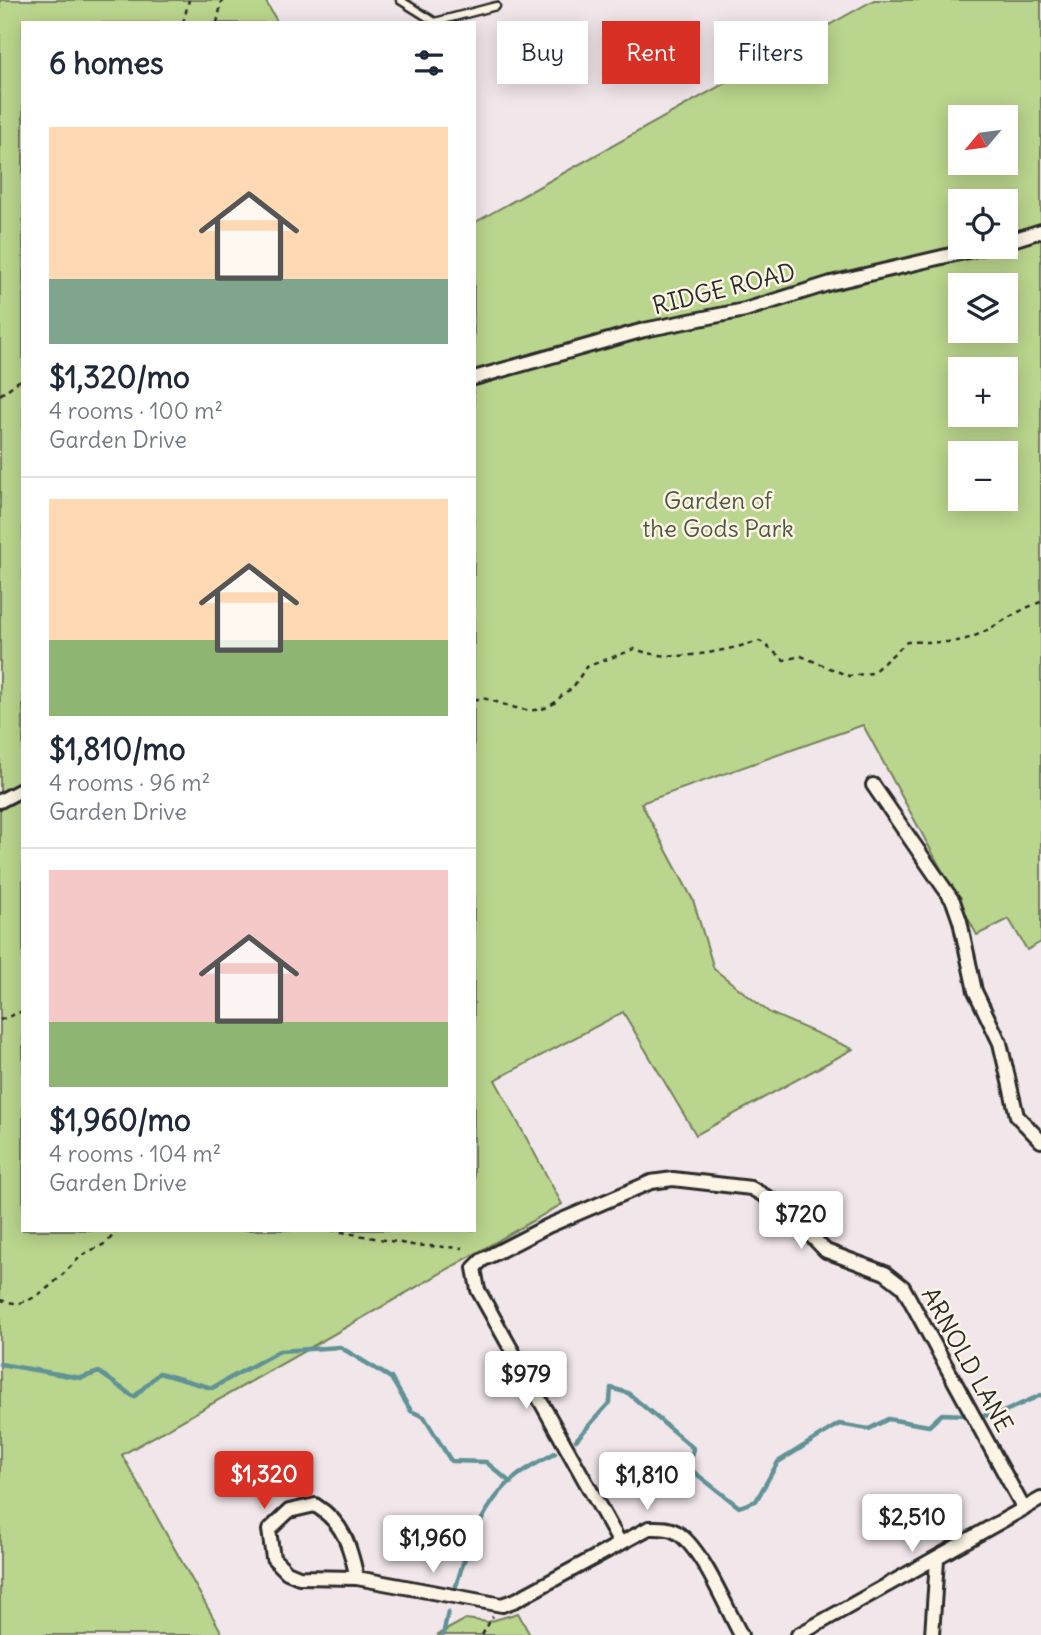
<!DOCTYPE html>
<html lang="en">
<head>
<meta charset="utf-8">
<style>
	body { margin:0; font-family:Delius,sans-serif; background:#f2f2f3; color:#1f2937; height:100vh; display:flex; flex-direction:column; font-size:26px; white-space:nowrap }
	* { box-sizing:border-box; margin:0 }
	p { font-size:23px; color:#747a83 }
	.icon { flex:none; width:38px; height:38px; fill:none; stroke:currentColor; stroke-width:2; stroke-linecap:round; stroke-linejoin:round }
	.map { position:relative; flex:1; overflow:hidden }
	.drawer { position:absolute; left:21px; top:21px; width:455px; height:1211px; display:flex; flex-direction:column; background:#fff; border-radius:0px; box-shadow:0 4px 18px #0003 }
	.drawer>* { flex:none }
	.top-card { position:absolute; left:497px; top:21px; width:438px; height:63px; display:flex; gap:14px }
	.needle { width:46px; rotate:241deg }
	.buttons { position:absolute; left:948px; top:105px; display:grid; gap:14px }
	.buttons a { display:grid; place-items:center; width:70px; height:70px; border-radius:0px; background:#fff; box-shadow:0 4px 18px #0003; font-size:35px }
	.price { position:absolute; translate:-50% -60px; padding:0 16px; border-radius:7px; background:#fff; color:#222; font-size:23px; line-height:46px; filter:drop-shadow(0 2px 4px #0008) }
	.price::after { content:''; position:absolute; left:50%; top:42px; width:21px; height:16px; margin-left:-10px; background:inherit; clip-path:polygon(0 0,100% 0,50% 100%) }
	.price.on { background:#d93025; color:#fff }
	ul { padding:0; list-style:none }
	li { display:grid; align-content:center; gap:14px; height:371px; padding:0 28px }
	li+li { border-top:2px solid #e0e1e3 }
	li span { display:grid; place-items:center; height:217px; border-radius:0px; color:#555 }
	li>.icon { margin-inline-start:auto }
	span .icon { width:126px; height:126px; fill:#fffc; stroke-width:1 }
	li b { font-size:30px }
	h2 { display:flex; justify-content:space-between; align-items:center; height:84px; padding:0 28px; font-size:30px }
	.chip { padding:0 24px; border-radius:0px; background:#fff; box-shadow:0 4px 18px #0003; font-size:24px; line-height:63px }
	.chip.on { background:#d93025; color:#fff }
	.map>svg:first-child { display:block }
</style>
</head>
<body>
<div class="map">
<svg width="1041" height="1635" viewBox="0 0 1041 1635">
	<rect width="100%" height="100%" fill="#f1e6ea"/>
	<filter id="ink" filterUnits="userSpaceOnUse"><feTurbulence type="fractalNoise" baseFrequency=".0143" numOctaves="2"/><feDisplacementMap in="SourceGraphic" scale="14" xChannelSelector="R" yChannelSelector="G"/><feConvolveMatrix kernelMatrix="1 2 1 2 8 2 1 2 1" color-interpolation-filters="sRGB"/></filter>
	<g filter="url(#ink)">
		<!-- green -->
		<path fill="#bad58d" stroke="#72805c" stroke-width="2" fill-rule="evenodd" d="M 0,0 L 265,0 L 278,23 L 23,23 L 23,1230 L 474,1230 L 474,223 L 874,0 L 1041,0 L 1041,942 L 1027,950 L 1009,919 L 977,935 L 863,725 L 641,803 L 693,900 L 714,969 L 770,1013 L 853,1049 L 696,1135 L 623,1012 L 495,1080 L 562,1204 L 122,1455 L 223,1635 L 0,1635 ZM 961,117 L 1006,117 L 1006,163 L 961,163 ZM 961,201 L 1006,201 L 1006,247 L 961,247 ZM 961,285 L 1006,285 L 1006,331 L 961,331 ZM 961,369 L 1006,369 L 1006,415 L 961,415 ZM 961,453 L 1006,453 L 1006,499 L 961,499 Z
			M 518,1613 L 530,1635 L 437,1635 L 466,1619 L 488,1622 Z"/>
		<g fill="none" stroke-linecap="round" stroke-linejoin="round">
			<!-- stream -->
			<path stroke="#619296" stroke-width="4.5" d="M 0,1364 L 81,1378 L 99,1372 L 134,1397 L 159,1373 L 212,1388 L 279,1351 L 340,1347 L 391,1378 L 411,1411 L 424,1417 L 451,1461 L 486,1462 L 511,1483
				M 980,1415 L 994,1416 L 1041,1395
				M 576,1440 L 610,1402 L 611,1388 L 628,1393 L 693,1448 L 690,1469 L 739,1507 L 756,1501 L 778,1462 L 839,1424 L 869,1429 L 888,1419 L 929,1426 L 942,1414 L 966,1415
				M 456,1586 C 467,1548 484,1501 517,1476 C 528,1467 542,1461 555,1453
				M 443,1635 L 448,1612"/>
			<defs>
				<path id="service" d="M 400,0 L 435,22 L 496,6"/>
				<path id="minor" d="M 1006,242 L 1041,231
					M 474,378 L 644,330 L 745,310 L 831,283 L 985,247
					M 873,785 L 953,901 L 960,921 L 975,991 L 1000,1043 L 1017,1116 L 1041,1141
					M 0,801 L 23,789
					M 620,1543 L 478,1290 L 474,1268 L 482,1260 L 548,1226 L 651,1182 L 673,1179 L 751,1188 L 781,1205 L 826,1251 L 885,1273 L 903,1287 L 1024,1509
					M 357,1578 C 350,1546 344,1523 315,1505 L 289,1511 L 269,1530 L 273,1558 L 287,1572 L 299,1577 L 357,1578 L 502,1605 L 516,1600 L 649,1528 C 659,1528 668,1527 676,1532 C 702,1547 726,1608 741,1635
					M 798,1635 L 1041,1499
					M 932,1635 L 937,1560"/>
			</defs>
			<!-- service casing -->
			<use href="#service" stroke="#2b2b2b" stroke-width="11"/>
			<!-- minor casing -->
			<use href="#minor" stroke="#2b2b2b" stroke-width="18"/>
			<!-- path -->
			<path stroke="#2b2b2b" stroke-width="2.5" stroke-dasharray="5 5" stroke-linecap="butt" d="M 183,23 L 189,0
				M 217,23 L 222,0
				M 0,395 L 23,378
				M 474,700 L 482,698 C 505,703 530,718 551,705 C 560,700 561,693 572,689 L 586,667 L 635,649 C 673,664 722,651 760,641 L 784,660 L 801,656 L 849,676 L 872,673 L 907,642 C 928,641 952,645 972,637 C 996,628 1016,610 1041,602
				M 0,1020 L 23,1011
				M 302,1230 L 314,1230
				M 331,1230 L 412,1245 L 463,1248
				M 0,1300 C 5,1301 11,1303 16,1303 C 37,1303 64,1273 78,1259 C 91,1246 105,1251 116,1230
				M 482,1635 L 493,1616"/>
			<!-- service -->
			<use href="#service" stroke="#fcf5e5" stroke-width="6"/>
			<!-- minor -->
			<use href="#minor" stroke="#fcf5e5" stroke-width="12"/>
		</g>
	</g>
	<g text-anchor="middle" stroke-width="5" stroke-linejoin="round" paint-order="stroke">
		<!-- street labels -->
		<g font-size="24" fill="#2b2b2b" stroke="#fcf5e5">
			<text transform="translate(724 289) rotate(-14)" y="8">RIDGE ROAD</text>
			<text transform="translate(967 1360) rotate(61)" y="8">ARNOLD LANE</text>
		</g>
		<!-- park labels -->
		<g font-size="24" fill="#4f5644" stroke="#fcf5e5">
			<text x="718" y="509">Garden of<tspan x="718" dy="28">the Gods Park</tspan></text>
		</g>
	</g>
</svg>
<div class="buttons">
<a><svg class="needle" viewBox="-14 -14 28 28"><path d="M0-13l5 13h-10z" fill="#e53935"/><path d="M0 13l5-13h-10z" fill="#747a83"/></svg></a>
<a><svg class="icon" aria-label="locate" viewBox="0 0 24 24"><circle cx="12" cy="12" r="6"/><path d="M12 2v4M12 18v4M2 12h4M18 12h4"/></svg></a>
<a><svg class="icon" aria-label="layers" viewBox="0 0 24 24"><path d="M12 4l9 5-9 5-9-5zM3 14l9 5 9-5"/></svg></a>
<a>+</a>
<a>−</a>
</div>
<b class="price" style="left:801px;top:1251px">$720</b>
<b class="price" style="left:526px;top:1411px">$979</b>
<b class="price on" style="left:264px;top:1511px">$1,320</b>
<b class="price" style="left:647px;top:1512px">$1,810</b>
<b class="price" style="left:912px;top:1554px">$2,510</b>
<b class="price" style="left:433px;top:1575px">$1,960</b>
<div class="top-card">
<a class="chip">Buy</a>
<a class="chip on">Rent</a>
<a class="chip">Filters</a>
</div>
<section class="drawer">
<h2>6 homes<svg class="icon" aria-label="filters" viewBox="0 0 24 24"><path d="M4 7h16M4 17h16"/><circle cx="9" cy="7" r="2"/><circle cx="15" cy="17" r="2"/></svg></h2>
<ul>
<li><span style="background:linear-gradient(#ffd9b3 70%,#7fa58c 0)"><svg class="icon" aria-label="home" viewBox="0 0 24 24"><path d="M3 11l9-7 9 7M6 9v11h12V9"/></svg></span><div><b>$1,320/mo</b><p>4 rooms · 100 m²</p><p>Garden Drive</p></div></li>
<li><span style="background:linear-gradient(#ffd9b3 65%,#8fb573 0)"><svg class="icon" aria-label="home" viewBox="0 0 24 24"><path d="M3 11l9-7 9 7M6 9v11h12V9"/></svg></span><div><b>$1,810/mo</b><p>4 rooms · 96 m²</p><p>Garden Drive</p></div></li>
<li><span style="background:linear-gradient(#f6c9c9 70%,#8fb573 0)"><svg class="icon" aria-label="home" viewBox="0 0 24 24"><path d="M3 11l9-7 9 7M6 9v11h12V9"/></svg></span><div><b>$1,960/mo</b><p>4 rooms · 104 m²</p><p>Garden Drive</p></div></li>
</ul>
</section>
</div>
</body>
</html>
